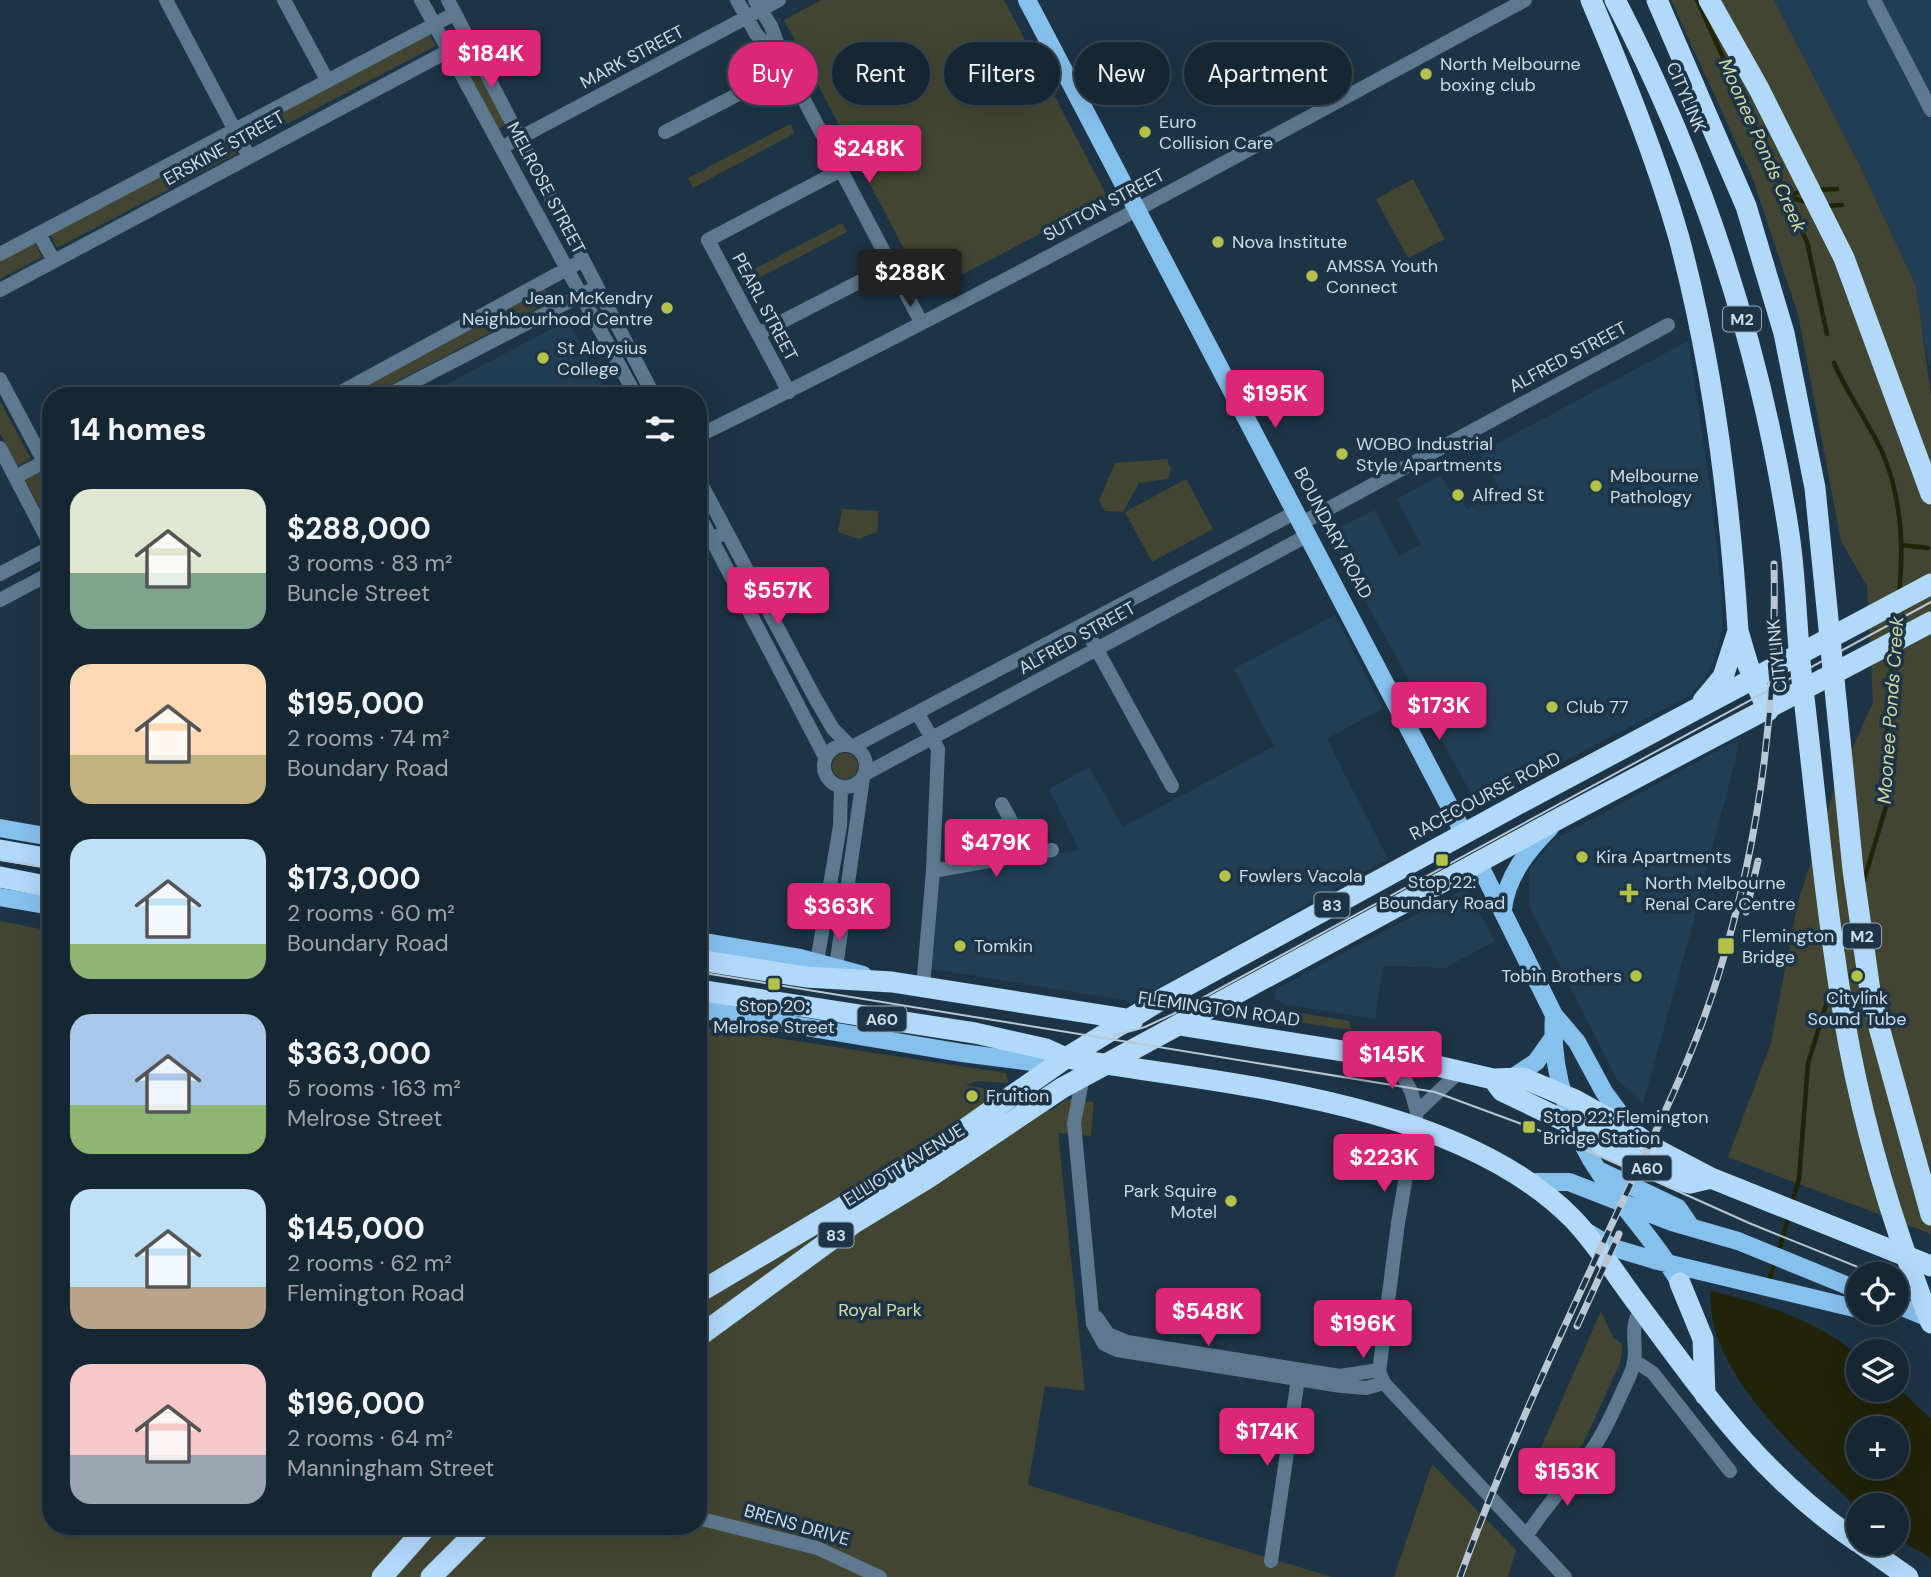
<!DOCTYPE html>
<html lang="en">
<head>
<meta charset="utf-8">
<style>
	body { margin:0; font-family:"DM Sans",sans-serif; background:#233340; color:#f1f3f6; height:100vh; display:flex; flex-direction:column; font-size:26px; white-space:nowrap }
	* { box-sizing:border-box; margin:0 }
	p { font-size:23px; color:#9ea5ac }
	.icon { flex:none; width:38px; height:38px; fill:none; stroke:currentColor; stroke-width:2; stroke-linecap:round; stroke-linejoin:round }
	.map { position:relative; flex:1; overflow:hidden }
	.panel { position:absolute; left:42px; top:387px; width:665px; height:1148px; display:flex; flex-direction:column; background:#162734; border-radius:28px; box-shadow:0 7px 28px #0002,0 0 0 2px #35444f }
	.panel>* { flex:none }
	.hud { position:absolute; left:728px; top:42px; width:665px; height:63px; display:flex; gap:14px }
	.tools { position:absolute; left:1846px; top:1262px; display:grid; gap:14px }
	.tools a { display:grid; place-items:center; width:63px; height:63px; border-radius:50%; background:#162734; box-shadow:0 7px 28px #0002,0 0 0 2px #35444f; font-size:35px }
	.price { position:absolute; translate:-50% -60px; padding:0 16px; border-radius:7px; background:#db2777; color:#fff; font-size:23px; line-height:46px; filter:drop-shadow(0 2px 4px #0008) }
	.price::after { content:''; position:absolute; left:50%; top:42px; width:21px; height:16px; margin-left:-10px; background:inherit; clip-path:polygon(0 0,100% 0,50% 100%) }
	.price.current { background:#222; color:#fff }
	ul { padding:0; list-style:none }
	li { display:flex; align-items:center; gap:21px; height:175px; padding:0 28px }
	li span { display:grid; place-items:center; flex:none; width:196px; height:140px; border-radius:21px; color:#555 }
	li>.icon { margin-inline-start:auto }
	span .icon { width:84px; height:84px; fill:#fffc; stroke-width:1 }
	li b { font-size:30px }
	h2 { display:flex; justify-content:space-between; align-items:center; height:84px; padding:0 28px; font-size:30px }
	.tag { padding:0 24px; border-radius:32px; background:#162734; box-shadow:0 7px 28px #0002,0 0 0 2px #35444f; font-size:24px; line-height:63px }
	.tag.current { background:#db2777; color:#fff }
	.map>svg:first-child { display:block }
</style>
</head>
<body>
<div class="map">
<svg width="1931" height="1577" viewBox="0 0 1931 1577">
	<rect width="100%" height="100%" fill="#1d3446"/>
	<!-- built -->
	<path fill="#213e55" d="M 1774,0 L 1931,0 L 1931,368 L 1918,316 L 1916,286 L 1860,166 Z
		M 568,320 L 608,395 L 426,395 Z
		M 1688,341 L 1713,506 L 1721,590 L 1722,629 L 1714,661 L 1698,688 L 1689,696 L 1478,806 L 1328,533 L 1375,510 L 1399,556 L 1421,544 L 1396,499 L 1440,476 L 1467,509 L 1499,489 L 1479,453 Z
		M 1335,615 L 1383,708 L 1327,739 L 1388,859 L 1134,1002 L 926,968 L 939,872 L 1079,850 L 1049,789 L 1089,767 L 1123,827 L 1274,746 L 1234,669 Z
		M 1741,738 L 1690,934 L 1643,1104 L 1616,1078 L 1529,905 L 1529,869 L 1552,841 Z
		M 1462,890 L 1468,892 L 1495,941 L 1445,968 L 1383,966 L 1375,1019 L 1287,1005 L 1274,999 L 1276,989 Z"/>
	<!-- green -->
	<path fill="#414531" d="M 821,0 L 1004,0 L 1108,198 L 927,293 L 784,20 Z
		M 1671,0 L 1774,0 L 1860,166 L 1916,286 L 1931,396 L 1931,1234 L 1728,1157 L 1771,1043 L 1797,905 L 1834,790 L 1873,702 L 1867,586 L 1841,541 L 1798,314 L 1754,182 Z
		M 429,34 L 436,46 L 250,143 L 243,131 Z
		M 467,52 L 506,125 L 499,129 L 459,56 Z
		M 790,124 L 795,133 L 693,188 L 688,178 Z
		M 229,141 L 236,154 L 57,248 L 50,234 Z
		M 1413,179 L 1445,239 L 1408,258 L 1376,199 Z
		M 842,223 L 847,232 L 744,286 L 739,277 Z
		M 35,243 L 42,257 L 0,279 L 0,261 Z
		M 544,288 L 551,301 L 371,395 L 341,396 Z
		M 0,401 L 31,459 L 17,466 L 0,433 Z
		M 1167,459 L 1171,469 L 1168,479 L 1139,483 L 1123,512 L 1105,511 L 1099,501 L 1115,463 Z
		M 38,470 L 51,495 L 51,522 L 48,523 L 24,478 Z
		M 1186,479 L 1213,529 L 1152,562 L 1125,512 Z
		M 842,509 L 879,511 L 877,532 L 859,539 L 838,532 Z
		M832 766a13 13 0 1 1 26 0a13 13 0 1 1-26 0Z
		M 0,921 L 51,931 L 51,1526 L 698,1526 L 698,1026 L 1006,1073 L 1008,1083 L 978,1081 L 965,1085 L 1007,1092 L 1050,1111 L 1067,1099 L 1094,1102 L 1091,1136 L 1058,1133 L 1085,1391 L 1045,1386 L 1028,1485 L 1332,1577 L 0,1577 Z
		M 1301,1013 L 1349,1021 L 1351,1030 L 1297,1022 Z
		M 1601,1311 L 1613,1337 L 1623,1345 L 1620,1363 L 1584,1442 L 1541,1494 L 1525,1484 Z
		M 1432,1464 L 1516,1550 L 1508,1577 L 1394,1577 Z"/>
	<!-- water -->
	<path fill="#212409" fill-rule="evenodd" d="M 1711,1291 C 1763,1303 1816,1320 1858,1355 L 1858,1390 L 1897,1387 L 1931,1419 L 1931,1558 L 1897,1538 L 1897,1505 L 1858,1505 L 1858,1508 C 1805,1458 1703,1370 1711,1291 ZM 1858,1428 L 1897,1428 L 1897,1466 L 1858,1466 Z"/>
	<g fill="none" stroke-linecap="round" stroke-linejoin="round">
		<!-- stream -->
		<path stroke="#212409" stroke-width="4.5" d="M 1697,0 L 1807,242 L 1827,334
			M 1816,190 L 1837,189
			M 1785,196 L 1810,203
			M 1785,196 L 1804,191
			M 1825,206 L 1842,205
			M 1834,363 C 1848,395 1869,423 1883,454 C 1901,497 1904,548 1899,594
			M 1901,545 L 1928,548
			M 1895,632 L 1897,609
			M 1864,880 L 1888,800 L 1886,750 L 1893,651
			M 1843,951 L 1851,922
			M 1792,1203 L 1799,1179 L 1808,1063 L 1831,989
			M 1778,1254 L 1789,1215
			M 1768,1284 L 1775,1262"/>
		<!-- minor -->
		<path stroke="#5e798f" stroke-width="14" d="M 166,0 L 248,155
			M 284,0 L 327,80
			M 421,0 L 636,396
			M 448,0 L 654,396
			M 737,0 L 756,34 L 782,61
			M 755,0 L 771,26 L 785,64 L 921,322
			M 1874,0 L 1931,110
			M 665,132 L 787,69
			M 510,143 L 779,0
			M 39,234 L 54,261
			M 0,254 L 454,14
			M 0,290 L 467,41
			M 758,334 L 892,265
			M 0,379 L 51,475
			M 789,392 L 708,240 L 841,170
			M 334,396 L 576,264
			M 386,396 L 589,291
			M 698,436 C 978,299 1251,148 1525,0
			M 0,448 L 51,546
			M 15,477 L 44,462
			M 698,478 L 815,698 L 833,729 L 848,744
			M 698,513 L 825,757
			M 1302,523 L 1668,325
			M 698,547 L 720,535
			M 0,574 L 51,547
			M 0,600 L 51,573
			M 1084,626 L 1172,786
			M 918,714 L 938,749 L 933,871 L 923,987
			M824 766a21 21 0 1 1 42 0a21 21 0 1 1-42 0Z
			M 854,746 L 1296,512
			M 865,774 L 1308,535
			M 1002,804 L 1029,855
			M 933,871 L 1052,850
			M 817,962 L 840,826 L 841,787
			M 836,967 L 863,778
			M 1394,1059 L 1411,1091 L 1417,1112 L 1398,1223 L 1379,1372 L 1384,1383 L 1565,1577
			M 1083,1076 L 1074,1123 L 1093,1324 L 1104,1344 L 1117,1350 L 1341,1386 L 1366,1388 L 1384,1383
			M 1417,1112 L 1460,1071
			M 1097,1318 L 1108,1334 L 1127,1342 L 1340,1376 L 1379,1370
			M 1635,1361 L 1653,1373 L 1730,1471
			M 698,1518 L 817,1548 L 880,1577
			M 1527,1535 C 1545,1507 1567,1483 1587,1457 C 1605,1433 1617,1403 1630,1375 C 1642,1348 1626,1334 1641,1308
			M 1271,1561 L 1299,1372"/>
		<!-- major -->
		<path stroke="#86c0ed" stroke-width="18" d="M 1027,0 L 1464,834
			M 0,828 L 51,837
			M 1478,862 L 1554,1015 L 1577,1042 L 1604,1092 L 1633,1131
			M 0,897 L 51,906
			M 1503,909 C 1507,876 1527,851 1550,828
			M 698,941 L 800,958 L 863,975
			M 698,1009 L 962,1053 L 1032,1062 L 1063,1057
			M 1554,1015 C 1550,1072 1570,1131 1603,1178 C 1628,1214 1658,1245 1680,1283
			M 1515,1076 L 1536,1062 L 1553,1038
			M 1598,1170 L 1678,1208 L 1691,1227
			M 1531,1182 L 1569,1182 L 1672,1222 L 1738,1241 L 1858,1290
			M 1587,1232 L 1614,1248 L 1654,1260 L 1858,1309
			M 1897,1305 L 1931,1319"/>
		<!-- highway -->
		<path stroke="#b1d9fa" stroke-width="21" d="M 1591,0 C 1624,78 1656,157 1679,238 C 1712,362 1730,503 1738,631 L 1748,665 L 1768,711
			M 1709,0 L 1759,89 L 1844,258 L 1931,494
			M 1703,701 L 1723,677 L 1738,631
			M 0,850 L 51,859
			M 0,877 L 51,887
			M 698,960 L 806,977 L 892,982 L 1133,1020
			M 698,990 L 975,1033 L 1046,1049 L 1066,1058 C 1223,1084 1456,1100 1573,1219 C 1598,1245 1618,1278 1640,1307 C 1708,1399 1762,1477 1858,1542
			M 1179,1025 L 1437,1066 L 1493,1079 L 1523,1078 L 1575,1100 L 1631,1131 L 1652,1147 L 1711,1178 L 1931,1266
			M 1493,1079 L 1502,1091 L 1592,1134 L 1610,1136 L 1623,1143 L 1634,1143
			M 1600,1144 L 1674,1179 L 1690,1183 L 1711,1178
			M 1680,1283 L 1703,1339 L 1705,1395
			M 698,1293 L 915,1164 L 1066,1058 L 1164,998 L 1524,801 L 1931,584
			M 698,1337 L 854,1223 L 928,1178 L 1062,1088 L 1560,818 L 1931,622
			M 1861,1544 L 1908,1577
			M 382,1577 L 427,1526
			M 431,1577 L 482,1526"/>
		<!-- tram -->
		<path stroke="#b9c8d4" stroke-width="2" d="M 0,860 L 51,868
			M 698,972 L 1435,1092 L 1557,1137 L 1749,1223 L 1875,1274
			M 1113,1036 L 1145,1027 L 1173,1014 L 1931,602
			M 1897,1291 L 1931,1305"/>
		<defs>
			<path id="rail" d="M 1746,912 L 1758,861
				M 1577,1326 L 1619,1234
				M 1460,1577 C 1505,1452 1562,1331 1618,1211 C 1655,1133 1694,1056 1719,973 C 1760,840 1777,702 1774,564"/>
		</defs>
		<!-- rail casing -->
		<use href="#rail" stroke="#b9c8d4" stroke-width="7"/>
		<!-- rail -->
		<use href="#rail" stroke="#1d3446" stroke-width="4.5" stroke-dasharray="13" stroke-linecap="butt"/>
		<!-- highway-bridge -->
		<path stroke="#b1d9fa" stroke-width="21" d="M 1615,0 C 1702,166 1761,349 1789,534 C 1796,579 1796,625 1801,671 C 1814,782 1824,894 1842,1005 C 1859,1113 1891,1221 1931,1323
			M 1657,0 L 1746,206 L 1784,333 L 1815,488 L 1853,870 L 1871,998 L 1931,1215"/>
	</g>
	<!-- markers -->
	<g fill="#b4c24a" stroke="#1d3446" stroke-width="2.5">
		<circle cx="1426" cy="74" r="7"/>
		<circle cx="1145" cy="132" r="7"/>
		<circle cx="1218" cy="242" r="7"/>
		<circle cx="1312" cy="276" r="7"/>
		<circle cx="667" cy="308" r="7"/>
		<circle cx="543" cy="358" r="7"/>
		<circle cx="1342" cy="454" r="7"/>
		<circle cx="1596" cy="486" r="7"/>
		<circle cx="1458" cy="495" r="7"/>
		<circle cx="1552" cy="707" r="7"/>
		<circle cx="1582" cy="857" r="7"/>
		<rect x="1435" y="853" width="14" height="14" rx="3.5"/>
		<circle cx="1225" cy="876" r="7"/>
		<path d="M1625.5 882.5h7v7h7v7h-7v7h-7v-7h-7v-7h7z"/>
		<circle cx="960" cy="946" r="7"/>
		<rect x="1717" y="937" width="18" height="18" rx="3.5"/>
		<circle cx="1636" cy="976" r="7"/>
		<circle cx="1857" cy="976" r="7"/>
		<rect x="767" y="977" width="14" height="14" rx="3.5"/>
		<circle cx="972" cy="1096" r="7"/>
		<rect x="1522" y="1120" width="14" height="14" rx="3.5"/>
		<circle cx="1231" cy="1201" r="7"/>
	</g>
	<g text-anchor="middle" stroke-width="7" stroke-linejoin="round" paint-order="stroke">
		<!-- shield labels -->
		<g fill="#1d3446" stroke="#99aab7" stroke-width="2">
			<rect x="1723" y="306.5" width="38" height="25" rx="5"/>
			<rect x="1314.5" y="892.5" width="35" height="25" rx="5"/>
			<rect x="1843" y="923.5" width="38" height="25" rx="5"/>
			<rect x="857.5" y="1006.5" width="49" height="25" rx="5"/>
			<rect x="1622.5" y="1155.5" width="49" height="25" rx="5"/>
			<rect x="818.5" y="1222.5" width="35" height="25" rx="5"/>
		</g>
		<g font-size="16" font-weight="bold" fill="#cedce7">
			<text x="1742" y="325">M2</text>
			<text x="1332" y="911">83</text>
			<text x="1862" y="942">M2</text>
			<text x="882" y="1025">A60</text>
			<text x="1647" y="1174">A60</text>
			<text x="836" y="1241">83</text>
		</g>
		<!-- street labels -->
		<g font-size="18" fill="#cedce7" stroke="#1d3446">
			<text transform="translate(632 57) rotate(-28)" y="6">MARK STREET</text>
			<text transform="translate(1686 97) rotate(67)" y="6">CITYLINK</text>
			<text transform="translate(224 148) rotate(-29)" y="6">ERSKINE STREET</text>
			<text transform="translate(546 188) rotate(62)" y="6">MELROSE STREET</text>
			<text transform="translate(1104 205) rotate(-28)" y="6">SUTTON STREET</text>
			<text transform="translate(765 307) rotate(62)" y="6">PEARL STREET</text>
			<text transform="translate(1568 357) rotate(-28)" y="6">ALFRED STREET</text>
			<text transform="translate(1333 533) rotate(62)" y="6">BOUNDARY ROAD</text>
			<text transform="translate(1077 638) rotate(-29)" y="6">ALFRED STREET</text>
			<text transform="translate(1777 656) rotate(-96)" y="6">CITYLINK</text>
			<text transform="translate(1485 796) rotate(-28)" y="6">RACECOURSE ROAD</text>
			<text transform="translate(1219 1009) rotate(8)" y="6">FLEMINGTON ROAD</text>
			<text transform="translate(904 1165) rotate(-32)" y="6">ELLIOTT AVENUE</text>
			<text transform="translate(797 1525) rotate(16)" y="6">BRENS DRIVE</text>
		</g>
		<!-- poi labels -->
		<g font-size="18" fill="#cedce7" stroke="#1d3446" text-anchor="start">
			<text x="1440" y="70">North Melbourne<tspan x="1440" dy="21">boxing club</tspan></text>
			<text x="1159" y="128">Euro<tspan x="1159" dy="21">Collision Care</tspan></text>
			<text x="1232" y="248">Nova Institute</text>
			<text x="1326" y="272">AMSSA Youth<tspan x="1326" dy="21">Connect</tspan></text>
			<text x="653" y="304" text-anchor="end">Jean McKendry<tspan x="653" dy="21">Neighbourhood Centre</tspan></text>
			<text x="557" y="354">St Aloysius<tspan x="557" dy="21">College</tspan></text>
			<text x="1356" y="450">WOBO Industrial<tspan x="1356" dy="21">Style Apartments</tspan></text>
			<text x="1610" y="482">Melbourne<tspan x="1610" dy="21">Pathology</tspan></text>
			<text x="1472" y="501">Alfred St</text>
			<text x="1566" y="713">Club 77</text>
			<text x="1596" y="863">Kira Apartments</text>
			<text x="1239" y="882">Fowlers Vacola</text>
			<text x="1442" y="888" text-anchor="middle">Stop 22:<tspan x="1442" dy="21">Boundary Road</tspan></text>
			<text x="1645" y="889">North Melbourne<tspan x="1645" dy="21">Renal Care Centre</tspan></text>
			<text x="1742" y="942">Flemington<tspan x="1742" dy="21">Bridge</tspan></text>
			<text x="974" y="952">Tomkin</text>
			<text x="1622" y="982" text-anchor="end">Tobin Brothers</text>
			<text x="1857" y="1004" text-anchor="middle">Citylink<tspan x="1857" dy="21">Sound Tube</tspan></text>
			<text x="774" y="1012" text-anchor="middle">Stop 20:<tspan x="774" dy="21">Melrose Street</tspan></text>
			<text x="986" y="1102">Fruition</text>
			<text x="1543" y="1123">Stop 22: Flemington<tspan x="1543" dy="21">Bridge Station</tspan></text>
			<text x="1217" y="1197" text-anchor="end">Park Squire<tspan x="1217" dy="21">Motel</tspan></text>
		</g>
		<!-- park labels -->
		<g font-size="18" fill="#d5dfa7" stroke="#1d3446">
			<text x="880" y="1316">Royal Park</text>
		</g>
		<!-- water labels -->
		<g font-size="19" font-style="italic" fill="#d1dba3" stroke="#1d3446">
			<text transform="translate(1763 145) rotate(66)" y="7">Moonee Ponds Creek</text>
			<text transform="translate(1890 710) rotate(-86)" y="7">Moonee Ponds Creek</text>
		</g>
	</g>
</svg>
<div class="tools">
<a><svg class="icon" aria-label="locate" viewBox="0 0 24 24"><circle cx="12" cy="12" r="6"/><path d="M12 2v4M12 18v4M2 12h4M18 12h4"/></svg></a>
<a><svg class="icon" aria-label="layers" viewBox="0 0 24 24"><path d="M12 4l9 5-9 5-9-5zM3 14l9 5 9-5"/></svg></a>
<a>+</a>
<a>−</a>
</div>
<b class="price" style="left:491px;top:90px">$184K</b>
<b class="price" style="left:869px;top:185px">$248K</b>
<b class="price current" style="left:910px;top:309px">$288K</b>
<b class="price" style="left:1275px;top:430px">$195K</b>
<b class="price" style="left:778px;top:627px">$557K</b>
<b class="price" style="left:1439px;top:742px">$173K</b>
<b class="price" style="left:996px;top:879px">$479K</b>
<b class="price" style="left:839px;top:943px">$363K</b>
<b class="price" style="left:1392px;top:1091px">$145K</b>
<b class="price" style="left:1384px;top:1194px">$223K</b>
<b class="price" style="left:1208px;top:1348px">$548K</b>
<b class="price" style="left:1363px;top:1360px">$196K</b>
<b class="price" style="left:1267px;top:1468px">$174K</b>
<b class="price" style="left:1567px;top:1508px">$153K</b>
<div class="hud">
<a class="tag current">Buy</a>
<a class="tag">Rent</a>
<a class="tag">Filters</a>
<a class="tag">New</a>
<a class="tag">Apartment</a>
</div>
<section class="panel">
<h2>14 homes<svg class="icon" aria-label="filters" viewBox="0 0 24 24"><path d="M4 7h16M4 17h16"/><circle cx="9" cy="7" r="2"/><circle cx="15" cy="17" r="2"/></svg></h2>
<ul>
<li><span style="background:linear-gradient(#dfe7d0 60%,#7fa58c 0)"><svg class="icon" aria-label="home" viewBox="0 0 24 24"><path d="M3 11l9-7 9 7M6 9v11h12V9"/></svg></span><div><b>$288,000</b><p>3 rooms · 83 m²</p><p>Buncle Street</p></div></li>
<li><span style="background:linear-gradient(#ffd9b3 65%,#c2b280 0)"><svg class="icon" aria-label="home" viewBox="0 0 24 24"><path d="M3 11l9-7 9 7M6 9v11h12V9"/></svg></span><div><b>$195,000</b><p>2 rooms · 74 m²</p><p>Boundary Road</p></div></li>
<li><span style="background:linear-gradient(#bfe0f5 75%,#8fb573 0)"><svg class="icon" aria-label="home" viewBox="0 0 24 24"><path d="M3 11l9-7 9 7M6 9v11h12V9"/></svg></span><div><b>$173,000</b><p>2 rooms · 60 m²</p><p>Boundary Road</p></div></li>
<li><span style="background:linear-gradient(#a9c7e8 65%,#8fb573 0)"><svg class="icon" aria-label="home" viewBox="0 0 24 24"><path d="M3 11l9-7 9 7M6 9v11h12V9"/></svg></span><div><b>$363,000</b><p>5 rooms · 163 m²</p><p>Melrose Street</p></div></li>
<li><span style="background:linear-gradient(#bfe0f5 70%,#b9a48a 0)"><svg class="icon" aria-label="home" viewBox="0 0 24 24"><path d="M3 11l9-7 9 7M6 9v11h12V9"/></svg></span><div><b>$145,000</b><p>2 rooms · 62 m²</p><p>Flemington Road</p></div></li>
<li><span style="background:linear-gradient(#f6c9c9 65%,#9aa5b1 0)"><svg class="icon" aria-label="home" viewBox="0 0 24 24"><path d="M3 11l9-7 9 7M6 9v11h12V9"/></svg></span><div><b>$196,000</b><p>2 rooms · 64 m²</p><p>Manningham Street</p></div></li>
</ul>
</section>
</div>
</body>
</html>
